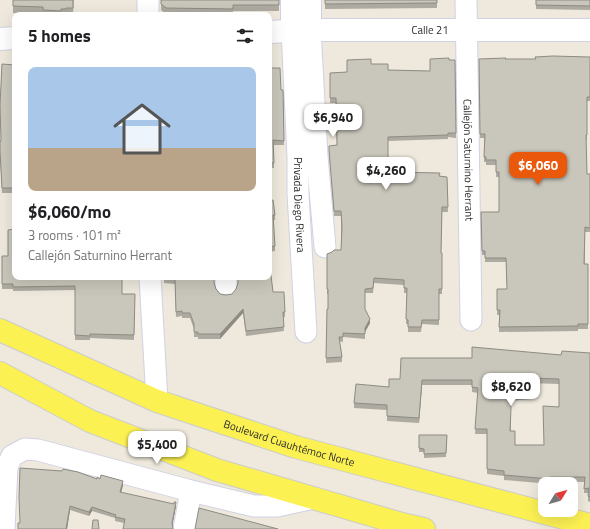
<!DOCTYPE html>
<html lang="en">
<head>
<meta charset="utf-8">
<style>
	body { margin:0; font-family:"Titillium Web",sans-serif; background:#f6f6f6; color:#202124; height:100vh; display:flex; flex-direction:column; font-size:15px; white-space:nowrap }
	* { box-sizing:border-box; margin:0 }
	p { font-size:13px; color:#757577 }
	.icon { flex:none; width:22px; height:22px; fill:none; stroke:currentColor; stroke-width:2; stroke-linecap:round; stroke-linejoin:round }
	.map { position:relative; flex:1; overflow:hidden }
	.panel { position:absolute; left:12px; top:12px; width:260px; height:268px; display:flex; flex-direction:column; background:#fff; border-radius:8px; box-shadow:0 4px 16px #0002 }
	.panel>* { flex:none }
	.needle { width:26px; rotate:53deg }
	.tools { position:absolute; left:538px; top:477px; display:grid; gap:8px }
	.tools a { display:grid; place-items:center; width:40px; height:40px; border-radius:8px; background:#fff; box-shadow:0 4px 16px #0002; font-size:20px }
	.price { position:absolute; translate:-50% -34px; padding:0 9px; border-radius:8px; background:#fff; color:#222; font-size:13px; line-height:26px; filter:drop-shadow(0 1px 2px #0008) }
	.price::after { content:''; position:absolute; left:50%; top:24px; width:12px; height:9px; margin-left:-6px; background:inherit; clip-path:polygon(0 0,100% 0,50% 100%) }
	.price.selected { background:#ea580c; color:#fff }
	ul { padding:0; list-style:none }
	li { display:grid; align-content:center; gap:8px; height:212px; padding:0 16px }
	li+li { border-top:1px solid #e0e0e0 }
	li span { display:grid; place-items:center; height:124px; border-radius:8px; color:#555 }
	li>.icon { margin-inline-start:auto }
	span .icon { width:72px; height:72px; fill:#fffc; stroke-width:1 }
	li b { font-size:17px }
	h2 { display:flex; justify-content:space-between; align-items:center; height:48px; padding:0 16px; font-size:17px }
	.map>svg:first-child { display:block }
</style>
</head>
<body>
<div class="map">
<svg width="590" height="529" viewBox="0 0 590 529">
	<rect width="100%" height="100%" fill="#eee9dc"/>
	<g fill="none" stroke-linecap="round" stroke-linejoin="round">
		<defs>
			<g id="street">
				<path id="s1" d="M 466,0 L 471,320"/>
				<path d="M 148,15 L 148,0"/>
				<path d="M 310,30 L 317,156 L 325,247"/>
				<path id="s2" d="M 292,31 L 298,157 L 298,194 L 306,332"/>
				<path d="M 150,277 L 157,401"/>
				<path d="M 226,277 L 226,288"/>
				<path d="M 4,529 L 7,467 L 12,456 L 25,449 L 38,450 L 191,491 L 254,506 L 277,506 L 314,498"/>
				<path d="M 184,529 L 191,491"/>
			</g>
			<g id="secondary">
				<path d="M 292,0 L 292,31"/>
				<path d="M 310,30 L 310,0"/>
				<path id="s3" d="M 269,32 L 310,30 L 590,30"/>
				<path d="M 0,39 L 15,38"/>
			</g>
			<g id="primary">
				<path id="s4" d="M 0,330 L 157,401 L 296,447 L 590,525"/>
				<path d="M 0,373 L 90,421 L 217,470 L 402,524 L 424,529"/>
			</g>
		</defs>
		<!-- street casing -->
		<use href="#street" stroke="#d1d1e5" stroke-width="23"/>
		<!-- secondary casing -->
		<use href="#secondary" stroke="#d1d1e5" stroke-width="24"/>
		<!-- primary casing -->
		<use href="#primary" stroke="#ccc" stroke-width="24"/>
		<!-- street -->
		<use href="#street" stroke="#fff" stroke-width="21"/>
		<!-- secondary -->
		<use href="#secondary" stroke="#fff" stroke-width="22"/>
		<!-- primary -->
		<use href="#primary" stroke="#fcf153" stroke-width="22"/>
	</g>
	<!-- wall -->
	<path fill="#adaaa1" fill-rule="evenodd" d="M 13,0 L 74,0 L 73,14 L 66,14 L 66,15 L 43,15 L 43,13 L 13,13 Z
		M 161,0 L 279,0 L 279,11 L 233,11 L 233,15 L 166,14 L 161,10 Z
		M 325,0 L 437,0 L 437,8 L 325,9 Z
		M 536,0 L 590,0 L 590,10 L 536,9 Z
		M 590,57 L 590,101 L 587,101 L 587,140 L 586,140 L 587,174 L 590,174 L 590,232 L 585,232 L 585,264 L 588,264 L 588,329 L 578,329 L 578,331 L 499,332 L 499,315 L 497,315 L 497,289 L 507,289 L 506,262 L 485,262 L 485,255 L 482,255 L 481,212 L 499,212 L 499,177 L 496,177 L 496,165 L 486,165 L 486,162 L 484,162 L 484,138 L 480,138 L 479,59 L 536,59 Z
		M 449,60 L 455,60 L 456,138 L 448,137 L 448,139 L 388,141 L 388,172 L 447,177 L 448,212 L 442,212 L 441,253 L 442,253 L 442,294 L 439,294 L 439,325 L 422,324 L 421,332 L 408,332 L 408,324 L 406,324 L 407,293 L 404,293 L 404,285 L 374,283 L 373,293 L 365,293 L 365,309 L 370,323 L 365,332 L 365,339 L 343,337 L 343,342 L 339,341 L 342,357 L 342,362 L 326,363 L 327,309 L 328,309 L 328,294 L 327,294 L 327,254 L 341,250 L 341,216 L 334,216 L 329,150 L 337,145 L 336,103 L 330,103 L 330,73 L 347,72 L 371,64 L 388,70 L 430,71 Z
		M 15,65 L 15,193 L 2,193 L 0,155 Z
		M 269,68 L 281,90 L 283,90 L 284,145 L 274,145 L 274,168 L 269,168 Z
		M 269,201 L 275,215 L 275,220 L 273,220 L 275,246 L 275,251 L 269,252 Z
		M 2,256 L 8,256 L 15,277 L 122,277 L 122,294 L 135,294 L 134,340 L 90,338 L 90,340 L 75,340 L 75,290 L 13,291 L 13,289 L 2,289 Z
		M 164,277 L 214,283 L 216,289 L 220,294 L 226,295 L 273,292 L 285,312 L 285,317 L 283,317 L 284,331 L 246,336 L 243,313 L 220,339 L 198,339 L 198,337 L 194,337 L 194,329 L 190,318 L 182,318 L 182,316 L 176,317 L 175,284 L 164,283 Z
		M 590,353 L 590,502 L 588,501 L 588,493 L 584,493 L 585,482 L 550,482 L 550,484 L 504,480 L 504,476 L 487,474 L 487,434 L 475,434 L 478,393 L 472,392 L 472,385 L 422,385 L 419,423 L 387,421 L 387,410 L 354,408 L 354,403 L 389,387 L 400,379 L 472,358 L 561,355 ZM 529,383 L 559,384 L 559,407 L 544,445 L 515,445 L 511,431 L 510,401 L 530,399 Z
		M 419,435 L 447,435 L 446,457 L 424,458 L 424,452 L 419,452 Z
		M 97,479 L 100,479 L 123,485 L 121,493 L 176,506 L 172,526 L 124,523 L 115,521 L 115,518 L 92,511 L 89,516 L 70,510 L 67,529 L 18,529 Z"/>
	<!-- shaded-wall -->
	<path fill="#8d8b83" d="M 243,309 L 243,313 L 220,339 L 220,334 Z
		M 370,319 L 370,323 L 365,332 L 365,339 L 365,328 Z
		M 422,380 L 422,385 L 419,423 L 419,418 Z
		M 123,481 L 123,485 L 120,497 L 120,492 Z
		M 176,502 L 176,506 L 172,527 L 172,523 Z
		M 70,506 L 70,510 L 67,529 L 66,529 Z
		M 92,507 L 92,511 L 89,516 L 89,512 Z"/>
	<!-- building -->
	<path fill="#c9c6bb" stroke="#8d8b83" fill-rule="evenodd" d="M 13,0 L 73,0 L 73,8 L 66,8 L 66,9 L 61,9 L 61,11 L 43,10 L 43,7 L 13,6 Z
		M 161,0 L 279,0 L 279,5 L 233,5 L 233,9 L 166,8 L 161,4 Z
		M 325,0 L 437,0 L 437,3 L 325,4 Z
		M 536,0 L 590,0 L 590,6 L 536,5 Z
		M 553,56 L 590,57 L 590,97 L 587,97 L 587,135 L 586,135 L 587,174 L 590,174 L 590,228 L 585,227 L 584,264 L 588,264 L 588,324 L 578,324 L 578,326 L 499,327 L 500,310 L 497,310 L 497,289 L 507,289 L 506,258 L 485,258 L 485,251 L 482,251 L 481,212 L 499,212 L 499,172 L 496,172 L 496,160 L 486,160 L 486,157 L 484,157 L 485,134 L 480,134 L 479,59 L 506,58 L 505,59 L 536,59 L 535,57 Z
		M 449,58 L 449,60 L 455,60 L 456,133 L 448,133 L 448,135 L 388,137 L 388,172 L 440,173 L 439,176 L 447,177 L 448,207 L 442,207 L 441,253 L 442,253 L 442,289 L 439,289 L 439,320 L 422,320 L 421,327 L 408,327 L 408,320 L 406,319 L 407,288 L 404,288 L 404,280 L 374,278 L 373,288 L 365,289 L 365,309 L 370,319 L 365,328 L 365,334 L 343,333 L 343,337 L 339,337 L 342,357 L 326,358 L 327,309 L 328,309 L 328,289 L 327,289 L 327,254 L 332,252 L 334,250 L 341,250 L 342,226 L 341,211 L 334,211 L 329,150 L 329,146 L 337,145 L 336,98 L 330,98 L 330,73 L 347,72 L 347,60 L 371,59 L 371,64 L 388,64 L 388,70 L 430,71 L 430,59 Z
		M 2,64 L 15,65 L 15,190 L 15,188 L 2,188 L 0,151 L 0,141 L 1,141 L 0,105 Z
		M 269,68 L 280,68 L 281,90 L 283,90 L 284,141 L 273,140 L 274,163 L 269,163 Z
		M 273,200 L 275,215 L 273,215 L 275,246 L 269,247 L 269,201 Z
		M 15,229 L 15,277 L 122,277 L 122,294 L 135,294 L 134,335 L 90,334 L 90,336 L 75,335 L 75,286 L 13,287 L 13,284 L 2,284 L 2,256 L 8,256 L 8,230 Z
		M 269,259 L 273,292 L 284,292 L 285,312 L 283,312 L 284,327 L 246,331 L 243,309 L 220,334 L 198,334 L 198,332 L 194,332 L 194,324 L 190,313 L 182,313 L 182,311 L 176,312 L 175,279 L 164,278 L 164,277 L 214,277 L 214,283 L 216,289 L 220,294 L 226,295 L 232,294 L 236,289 L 238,283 L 238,277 L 269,277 Z
		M 472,347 L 561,355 L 562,351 L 590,353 L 590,497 L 588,496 L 589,488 L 584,489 L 585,477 L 550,477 L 550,479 L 504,475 L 504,471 L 487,469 L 487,429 L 475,429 L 478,388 L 472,387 L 472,380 L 422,380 L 419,418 L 387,416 L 387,405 L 354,403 L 356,384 L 389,387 L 389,379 L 400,379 L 401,358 L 472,358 ZM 529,378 L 559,379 L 559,407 L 543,406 L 544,445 L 515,445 L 515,431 L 510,431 L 511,408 L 510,397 L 530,394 Z
		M 419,435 L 447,435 L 446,453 L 424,454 L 424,449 L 419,448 Z
		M 20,468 L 62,471 L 63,469 L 78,472 L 97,479 L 97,477 L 100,479 L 101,475 L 123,481 L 120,492 L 174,504 L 174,502 L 176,502 L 172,523 L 173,529 L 123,529 L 125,519 L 115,517 L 116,515 L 92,507 L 89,512 L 70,506 L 66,529 L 18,529 L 18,523 L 20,523 L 19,497 Z
		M 199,508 L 278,529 L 195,529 Z
		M 93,520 L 98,520 L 99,529 L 92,529 Z"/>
	<g text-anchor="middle" stroke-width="3.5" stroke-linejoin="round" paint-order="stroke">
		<!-- street labels -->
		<g font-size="11" fill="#2b2b2b" stroke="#fff">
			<text dy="4" stroke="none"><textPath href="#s3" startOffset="161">Calle 21</textPath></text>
			<text dy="4" stroke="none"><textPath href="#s1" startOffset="160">Callejón Saturnino Herrant</textPath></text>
			<text dy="4" stroke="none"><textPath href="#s2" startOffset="174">Privada Diego Rivera</textPath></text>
			<text dy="4" stroke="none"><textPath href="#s4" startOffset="311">Boulevard Cuauhtémoc Norte</textPath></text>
		</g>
	</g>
</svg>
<div class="tools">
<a><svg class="needle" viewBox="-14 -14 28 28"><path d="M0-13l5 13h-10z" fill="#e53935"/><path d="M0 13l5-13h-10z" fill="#757577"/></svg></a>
</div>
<b class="price" style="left:333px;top:138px">$6,940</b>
<b class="price selected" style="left:538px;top:186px">$6,060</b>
<b class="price" style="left:386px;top:191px">$4,260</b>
<b class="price" style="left:511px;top:407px">$8,620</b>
<b class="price" style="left:157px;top:465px">$5,400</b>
<section class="panel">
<h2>5 homes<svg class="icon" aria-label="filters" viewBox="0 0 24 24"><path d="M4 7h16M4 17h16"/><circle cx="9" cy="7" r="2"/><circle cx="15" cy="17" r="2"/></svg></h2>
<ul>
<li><span style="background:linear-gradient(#a9c7e8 65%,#b9a48a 0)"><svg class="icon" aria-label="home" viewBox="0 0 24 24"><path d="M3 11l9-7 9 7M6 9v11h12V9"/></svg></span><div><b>$6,060/mo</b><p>3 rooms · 101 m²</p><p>Callejón Saturnino Herrant</p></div></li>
</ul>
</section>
</div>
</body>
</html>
